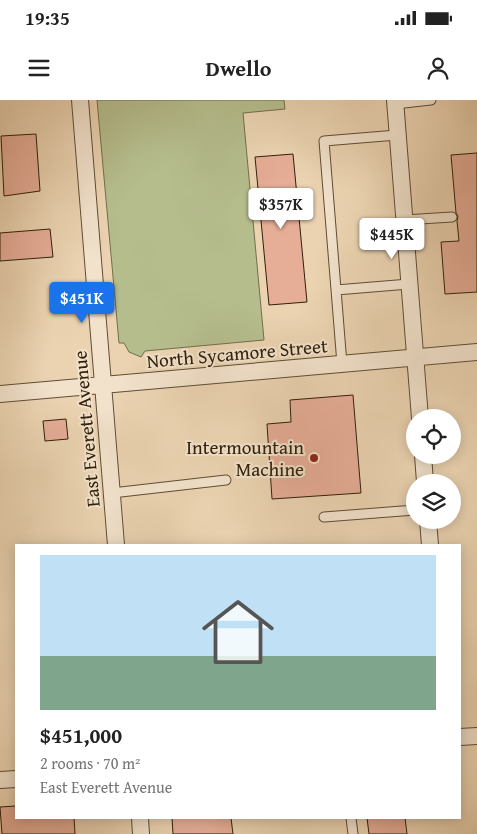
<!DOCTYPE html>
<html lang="en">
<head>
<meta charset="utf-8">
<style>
	body { margin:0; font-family:"Gentium Book Plus",serif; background:#f2f2f2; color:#222; height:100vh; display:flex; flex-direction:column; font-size:19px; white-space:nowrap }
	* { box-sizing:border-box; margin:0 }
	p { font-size:16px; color:#767676 }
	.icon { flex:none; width:28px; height:28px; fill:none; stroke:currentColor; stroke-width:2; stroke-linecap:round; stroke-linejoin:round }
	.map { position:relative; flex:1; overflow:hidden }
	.details { position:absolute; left:15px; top:444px; width:446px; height:275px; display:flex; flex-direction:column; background:#fff; border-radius:0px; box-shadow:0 2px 12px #0003 }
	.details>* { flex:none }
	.tools { position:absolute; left:406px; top:309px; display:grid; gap:10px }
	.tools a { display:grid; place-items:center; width:55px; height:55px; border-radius:50%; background:#fff; box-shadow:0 2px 12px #0003; font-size:25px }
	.price { position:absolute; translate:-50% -42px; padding:0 11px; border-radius:5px; background:#fff; color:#222; font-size:16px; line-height:32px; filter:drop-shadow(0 1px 2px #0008) }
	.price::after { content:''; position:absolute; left:50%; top:30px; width:15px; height:11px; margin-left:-8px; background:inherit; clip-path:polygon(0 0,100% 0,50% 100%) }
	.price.active { background:#1a73e8; color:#fff }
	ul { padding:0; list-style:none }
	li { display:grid; align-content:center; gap:10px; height:265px; padding:0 25px }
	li+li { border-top:1px solid #e0e0e0 }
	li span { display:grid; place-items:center; height:155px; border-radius:0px; color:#555 }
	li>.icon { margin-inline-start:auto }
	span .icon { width:90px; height:90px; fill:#fffc; stroke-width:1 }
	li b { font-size:21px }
	.status { display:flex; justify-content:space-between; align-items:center; height:35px; padding:0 25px; background:#fff; direction:ltr }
	.status svg { height:14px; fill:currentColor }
	header { display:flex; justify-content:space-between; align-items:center; height:65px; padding:0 25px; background:#fff; font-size:22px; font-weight:700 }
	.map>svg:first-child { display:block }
</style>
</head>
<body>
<div class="status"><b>19:35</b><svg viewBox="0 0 49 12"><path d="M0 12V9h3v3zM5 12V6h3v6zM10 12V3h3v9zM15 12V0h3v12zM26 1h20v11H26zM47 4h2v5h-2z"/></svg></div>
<header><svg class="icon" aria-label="menu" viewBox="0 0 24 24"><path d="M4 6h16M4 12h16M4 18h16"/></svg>Dwello<svg class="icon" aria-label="person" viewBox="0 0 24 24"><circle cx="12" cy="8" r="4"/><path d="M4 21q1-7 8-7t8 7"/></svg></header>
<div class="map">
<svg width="477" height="734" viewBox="0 0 477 734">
	<rect width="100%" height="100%" fill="#ebd3b1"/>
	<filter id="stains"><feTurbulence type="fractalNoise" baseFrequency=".004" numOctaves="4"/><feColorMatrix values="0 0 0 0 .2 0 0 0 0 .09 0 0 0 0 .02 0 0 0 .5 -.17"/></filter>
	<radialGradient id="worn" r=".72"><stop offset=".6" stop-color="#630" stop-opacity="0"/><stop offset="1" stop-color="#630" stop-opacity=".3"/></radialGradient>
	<!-- green -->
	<path fill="#b5bd8d" stroke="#726e4c" d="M 97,0 L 284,0 L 285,9 L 243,13 L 264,240 L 145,251 L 141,257 L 129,252 L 124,243 L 119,243 Z"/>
	<!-- building -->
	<path fill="#e6ad97" stroke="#30200a" d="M 36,34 L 40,91 L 4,96 L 1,36 Z
		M 477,53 L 477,192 L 445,194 L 441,142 L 459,141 L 457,121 L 458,116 L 456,113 L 451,55 Z
		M 293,54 L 307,202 L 269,205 L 255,57 Z
		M 50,129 L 53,157 L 0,161 L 0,133 Z
		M 353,295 L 361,393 L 272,399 L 267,324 L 291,322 L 290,300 Z
		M 66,319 L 68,339 L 45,341 L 43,321 Z
		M 16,706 L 16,718 L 74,718 L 75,734 L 2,734 L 0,707 Z
		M 172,718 L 231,718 L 233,734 L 173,734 Z
		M 367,718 L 405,718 L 407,734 L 369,734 Z"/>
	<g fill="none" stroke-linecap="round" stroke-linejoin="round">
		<defs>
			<path id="lane" d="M 395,4 L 431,0
				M 404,120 L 452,117
				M 336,190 L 409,184
				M 342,264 L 324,41 L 397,35
				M 112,393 L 226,380
				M 324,417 L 415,410
				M 351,718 L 353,734"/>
			<path id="street" d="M 80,0 L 116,445
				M 395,0 L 420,318
				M 0,294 L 477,252
				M 423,355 L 425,382
				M 428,420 L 430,445
				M 460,637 L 477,636
				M 0,680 L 16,679
				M 140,718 L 141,734"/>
		</defs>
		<!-- lane casing -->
		<use href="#lane" stroke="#5f4d34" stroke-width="11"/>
		<!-- street casing -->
		<use href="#street" stroke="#5f4d34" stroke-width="18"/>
		<!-- lane -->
		<use href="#lane" stroke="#f2e2cc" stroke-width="9"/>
		<!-- street -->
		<use href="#street" stroke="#f2e2cc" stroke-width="16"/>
	</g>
	<!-- markers -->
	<circle fill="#8f2418" stroke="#f2e2cc" stroke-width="2" cx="314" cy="358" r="5"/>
	<g text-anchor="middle" stroke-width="4" stroke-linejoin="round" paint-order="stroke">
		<!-- street labels -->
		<g font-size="19" fill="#30200a" stroke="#f2e2cc">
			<text transform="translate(237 253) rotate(-5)" y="7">North Sycamore Street</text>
			<text transform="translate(86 329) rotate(-95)" y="7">East Everett Avenue</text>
		</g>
		<!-- poi labels -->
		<g font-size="19" fill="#30200a" stroke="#f2e2cc" text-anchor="end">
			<text x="304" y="354">Intermountain<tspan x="304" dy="22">Machine</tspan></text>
		</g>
	</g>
	<rect width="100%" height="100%" filter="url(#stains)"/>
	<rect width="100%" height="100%" fill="url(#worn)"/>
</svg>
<div class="tools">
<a><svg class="icon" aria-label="locate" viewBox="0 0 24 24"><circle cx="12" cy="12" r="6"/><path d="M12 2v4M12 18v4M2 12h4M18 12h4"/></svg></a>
<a><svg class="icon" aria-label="layers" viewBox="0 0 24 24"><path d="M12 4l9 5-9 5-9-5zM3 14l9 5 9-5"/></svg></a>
</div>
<b class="price" style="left:281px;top:130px">$357K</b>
<b class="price" style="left:392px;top:160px">$445K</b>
<b class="price active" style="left:82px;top:224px">$451K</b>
<section class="details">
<ul>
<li><span style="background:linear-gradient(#bfe0f5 65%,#7fa58c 0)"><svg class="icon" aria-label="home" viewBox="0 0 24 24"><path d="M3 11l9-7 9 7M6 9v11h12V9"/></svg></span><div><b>$451,000</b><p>2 rooms · 70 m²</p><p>East Everett Avenue</p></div></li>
</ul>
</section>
</div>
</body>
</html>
